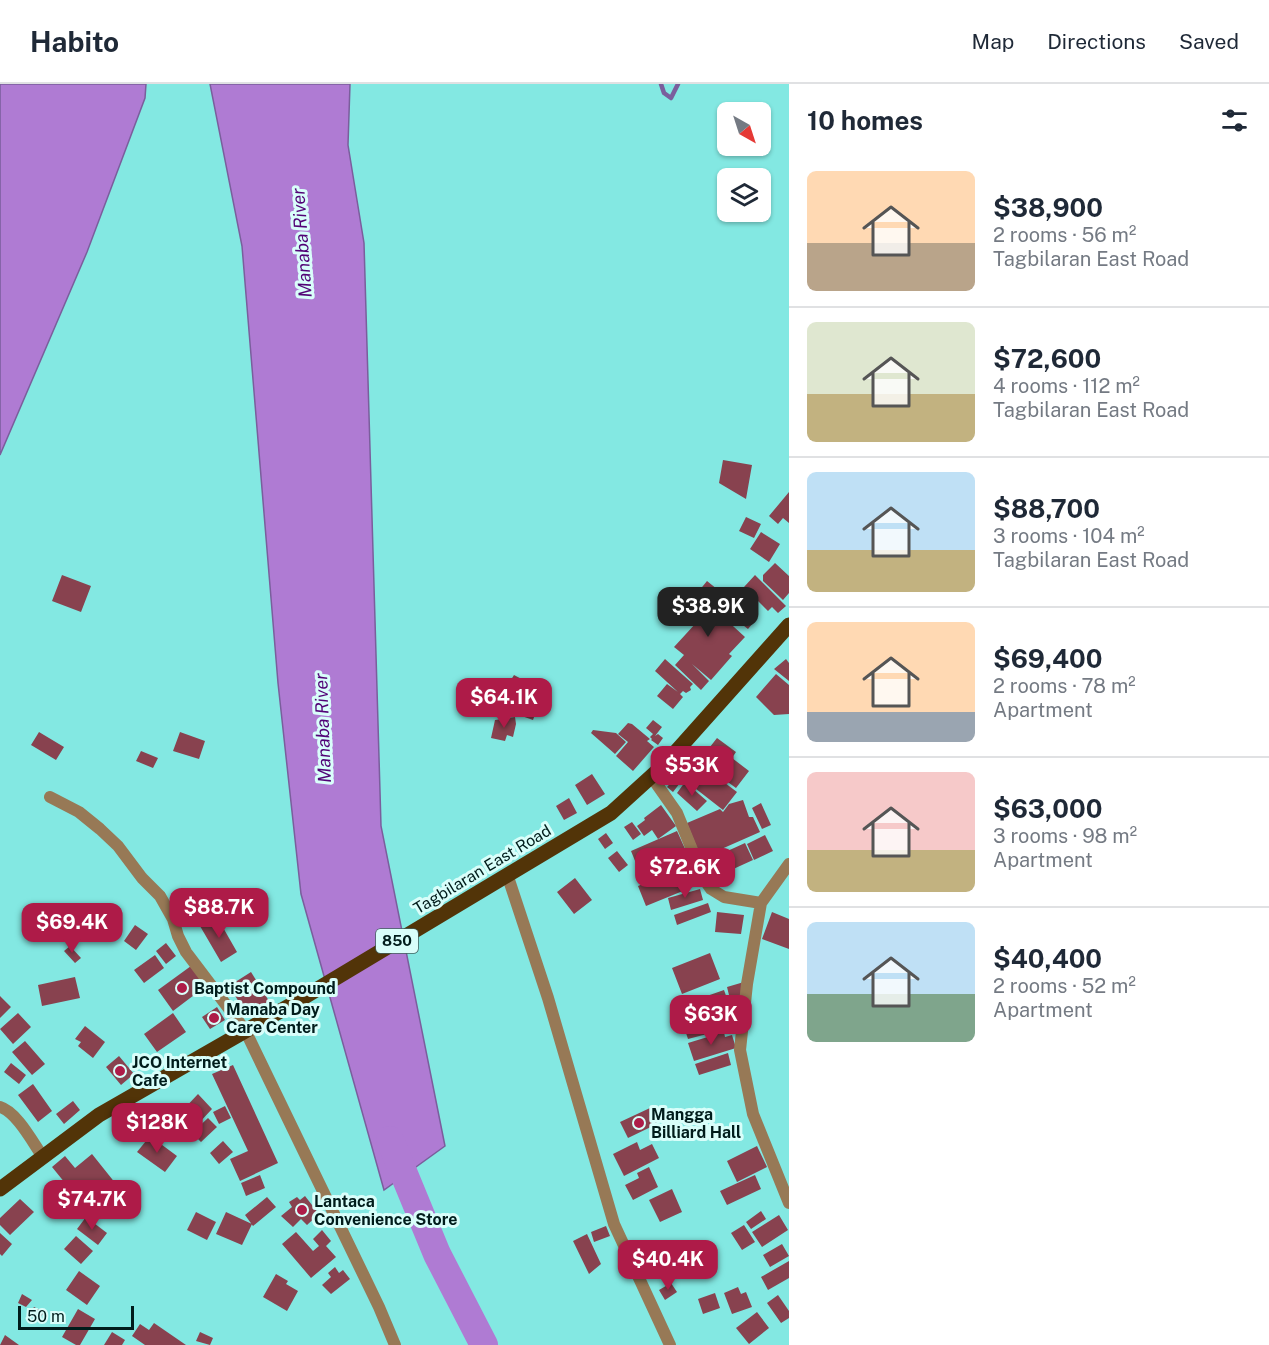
<!DOCTYPE html>
<html lang="en">
<head>
<meta charset="utf-8">
<style>
	body { margin:0; font-family:"Public Sans",sans-serif; background:#f2f2f3; color:#1f2937; height:100vh; display:flex; flex-direction:column; font-size:22px; white-space:nowrap }
	* { box-sizing:border-box; margin:0 }
	p { font-size:20px; color:#747a83 }
	.icon { flex:none; width:33px; height:33px; fill:none; stroke:currentColor; stroke-width:2; stroke-linecap:round; stroke-linejoin:round }
	.map { position:relative; flex:1; overflow:hidden }
	.sheet { display:flex; flex-direction:column; background:#fff; width:480px }
	.sheet>* { flex:none }
	.needle { width:39px; rotate:141deg }
	.buttons { position:absolute; left:717px; top:18px; display:grid; gap:12px }
	.buttons a { display:grid; place-items:center; width:54px; height:54px; border-radius:9px; background:#fff; box-shadow:0 2px 4px #0004; font-size:30px }
	.scale { position:absolute; left:18px; bottom:15px; width:116px; box-sizing:border-box; padding-left:6px; border:3px solid #001c1b; border-top:0; font-size:16px; line-height:21px; white-space:nowrap; color:#001c1b; -webkit-text-stroke:4px #d9fefa; paint-order:stroke }
	.price { position:absolute; translate:-50% -51px; padding:0 14px; border-radius:12px; background:#ae1b48; color:#fff; font-size:20px; line-height:39px; filter:drop-shadow(0 2px 3px #0008) }
	.price::after { content:''; position:absolute; left:50%; top:36px; width:18px; height:14px; margin-left:-9px; background:inherit; clip-path:polygon(0 0,100% 0,50% 100%) }
	.price.on { background:#222; color:#fff }
	ul { padding:0; list-style:none }
	li { display:flex; align-items:center; gap:18px; height:150px; padding:0 18px }
	li+li { border-top:2px solid #e0e1e3 }
	li span { display:grid; place-items:center; flex:none; width:168px; height:120px; border-radius:9px; color:#555 }
	li>.icon { margin-inline-start:auto }
	span .icon { width:72px; height:72px; fill:#fffc; stroke-width:1 }
	li b { font-size:26px }
	h2 { display:flex; justify-content:space-between; align-items:center; height:72px; padding:0 18px; font-size:26px }
	header { display:flex; align-items:center; gap:36px; box-sizing:border-box; height:84px; padding:0 30px; background:#fff; border-bottom:2px solid #e0e1e3 }
	header strong { font-size:28px }
	nav { display:flex; gap:33px; margin-inline-start:auto; font-size:21px }
	main { display:flex; flex:1; min-height:0 }
	.map>svg:first-child { display:block }
</style>
</head>
<body>
<header>
<strong>Habito</strong>
<nav><a>Map</a><a>Directions</a><a>Saved</a></nav>
</header>
<main>
<div class="map">
<svg width="789" height="1261" viewBox="0 0 789 1261">
	<rect width="100%" height="100%" fill="#83e8e2"/>
	<!-- water -->
	<path fill="#af7bd3" stroke="#7a5e9c" stroke-width="1.5" d="M 0,0 L 146,0 L 145,14 L 87,168 L 0,371 Z
		M 210,0 L 350,0 L 348,61 L 364,159 L 381,742 L 445,1062 L 384,1106 L 301,810 L 278,599 L 242,162 Z"/>
	<g fill="none" stroke-linecap="round" stroke-linejoin="round">
		<!-- stream -->
		<path stroke="#7a5e9c" stroke-width="4.5" d="M 661,0 L 664,9 L 671,14 L 678,0"/>
		<!-- river -->
		<path stroke="#af7bd3" stroke-width="28" d="M 390,1056 L 437,1170 L 484,1261"/>
	</g>
	<!-- building -->
	<path fill="#88424f" d="M 723,376 L 752,381 L 746,415 L 719,399 Z
		M 789,408 L 789,439 L 783,434 L 778,440 L 769,432 Z
		M 746,433 L 761,440 L 754,454 L 739,447 Z
		M 761,448 L 780,460 L 769,478 L 750,465 Z
		M 775,479 L 789,492 L 789,509 L 783,516 L 763,497 L 763,491 Z
		M 62,491 L 91,502 L 81,528 L 52,517 Z
		M 755,491 L 786,522 L 778,529 L 772,523 L 768,527 L 744,503 Z
		M 707,497 L 733,518 L 722,531 L 712,531 L 722,532 L 745,553 L 729,570 L 732,572 L 711,596 L 692,580 L 709,597 L 701,606 L 675,581 L 684,571 L 674,563 L 696,539 L 699,542 L 710,530 L 706,530 L 690,518 Z
		M 743,532 L 753,539 L 748,545 L 739,538 Z
		M 665,575 L 693,600 L 690,603 L 691,606 L 686,609 L 683,607 L 680,610 L 683,613 L 673,625 L 657,612 L 667,600 L 678,608 L 655,587 Z
		M 786,575 L 789,579 L 789,597 L 774,585 Z
		M 776,590 L 789,601 L 789,630 L 774,631 L 756,613 Z
		M 514,591 L 531,600 L 524,613 L 506,604 Z
		M 480,610 L 499,614 L 496,627 L 478,624 Z
		M 521,616 L 538,622 L 533,636 L 516,630 Z
		M 515,633 L 516,640 L 513,653 L 507,651 L 505,657 L 491,654 L 495,636 Z
		M 653,636 L 662,643 L 655,652 L 658,650 L 663,654 L 658,661 L 651,656 L 652,655 L 650,653 L 653,650 L 646,644 Z
		M 628,639 L 632,640 L 650,655 L 647,657 L 654,663 L 633,687 L 616,672 L 628,658 L 618,650 Z
		M 593,646 L 616,649 L 626,658 L 615,670 L 591,649 Z
		M 39,648 L 64,663 L 56,676 L 31,661 Z
		M 180,648 L 205,657 L 199,675 L 173,667 Z
		M 717,654 L 736,668 L 732,674 L 749,687 L 736,704 L 699,677 Z
		M 141,667 L 158,674 L 153,684 L 136,677 Z
		M 705,684 L 737,708 L 723,726 L 691,701 Z
		M 592,690 L 605,710 L 587,721 L 575,701 Z
		M 675,694 L 680,699 L 673,708 L 667,703 Z
		M 685,698 L 707,717 L 697,727 L 677,709 Z
		M 569,714 L 577,729 L 564,736 L 556,722 Z
		M 743,716 L 749,733 L 753,733 L 760,748 L 701,774 L 687,739 L 720,725 L 723,728 L 729,720 Z
		M 761,719 L 771,741 L 762,745 L 752,724 Z
		M 661,721 L 676,742 L 658,755 L 652,746 L 644,752 L 637,742 L 645,736 L 644,734 Z
		M 632,738 L 641,750 L 633,756 L 624,743 Z
		M 677,747 L 691,778 L 655,793 L 642,794 L 631,767 Z
		M 606,749 L 613,759 L 605,765 L 598,755 Z
		M 765,751 L 773,767 L 754,776 L 747,760 Z
		M 745,759 L 753,776 L 718,792 L 710,775 Z
		M 617,767 L 628,781 L 619,788 L 608,774 Z
		M 708,775 L 713,786 L 706,789 L 701,778 Z
		M 692,780 L 700,800 L 646,822 L 638,802 Z
		M 575,794 L 592,816 L 574,830 L 557,808 Z
		M 700,805 L 703,816 L 671,826 L 668,814 Z
		M 708,819 L 711,828 L 677,841 L 674,831 Z
		M 717,828 L 744,831 L 741,850 L 715,848 Z
		M 772,828 L 789,835 L 789,865 L 762,855 Z
		M 217,833 L 237,868 L 221,878 L 200,842 Z
		M 135,841 L 148,850 L 136,866 L 124,857 Z
		M 166,859 L 176,872 L 166,880 L 156,867 Z
		M 70,862 L 81,874 L 75,879 L 64,867 Z
		M 710,869 L 720,895 L 682,910 L 672,884 Z
		M 155,871 L 164,884 L 144,899 L 134,886 Z
		M 191,882 L 206,902 L 173,927 L 158,906 Z
		M 251,888 L 269,917 L 247,931 L 229,902 Z
		M 75,893 L 80,914 L 42,922 L 38,901 Z
		M 744,898 L 742,912 L 730,915 L 727,903 Z
		M 724,906 L 730,923 L 710,930 L 704,913 Z
		M 0,912 L 11,923 L 0,934 Z
		M 217,923 L 225,936 L 210,945 L 202,933 Z
		M 18,929 L 31,943 L 13,960 L 0,945 Z
		M 173,929 L 186,948 L 157,968 L 144,950 Z
		M 703,937 L 707,950 L 688,955 L 684,943 Z
		M 85,942 L 105,958 L 93,974 L 78,962 L 81,958 L 75,955 Z
		M 724,948 L 725,953 L 732,951 L 736,964 L 694,977 L 688,959 Z
		M 25,957 L 45,980 L 32,991 L 12,968 Z
		M 728,969 L 731,981 L 699,991 L 695,980 Z
		M 119,972 L 134,990 L 121,1001 L 106,983 Z
		M 11,979 L 26,991 L 19,1000 L 4,988 Z
		M 233,981 L 278,1079 L 240,1097 L 230,1075 L 248,1067 L 212,990 Z
		M 33,1000 L 52,1027 L 38,1038 L 18,1011 Z
		M 198,1010 L 212,1025 L 198,1040 L 183,1026 Z
		M 73,1017 L 80,1026 L 64,1040 L 56,1030 Z
		M 225,1022 L 231,1034 L 219,1040 L 213,1028 Z
		M 650,1024 L 657,1040 L 628,1054 L 620,1038 Z
		M 208,1034 L 217,1043 L 201,1058 L 192,1049 Z
		M 150,1052 L 177,1072 L 165,1088 L 137,1068 Z
		M 223,1057 L 233,1068 L 219,1080 L 210,1069 Z
		M 637,1058 L 640,1066 L 652,1060 L 659,1074 L 624,1092 L 613,1070 Z
		M 757,1062 L 767,1083 L 737,1098 L 727,1077 Z
		M 92,1070 L 116,1100 L 97,1115 L 94,1112 L 83,1121 L 52,1083 L 65,1072 L 75,1084 Z
		M 649,1083 L 658,1103 L 633,1116 L 625,1101 L 639,1094 L 637,1089 Z
		M 260,1091 L 265,1104 L 246,1112 L 241,1099 Z
		M 755,1091 L 761,1105 L 727,1121 L 720,1107 Z
		M 672,1105 L 682,1128 L 660,1138 L 649,1116 Z
		M 305,1112 L 319,1130 L 307,1141 L 301,1135 L 293,1143 L 281,1132 L 292,1123 L 289,1118 L 297,1113 L 300,1116 Z
		M 267,1113 L 276,1123 L 253,1142 L 245,1131 Z
		M 20,1115 L 34,1128 L 10,1151 L 0,1141 L 0,1134 Z
		M 761,1127 L 766,1135 L 751,1145 L 746,1138 Z
		M 196,1128 L 216,1138 L 207,1156 L 187,1146 Z
		M 226,1128 L 252,1140 L 242,1161 L 216,1150 Z
		M 779,1131 L 788,1146 L 762,1163 L 752,1148 Z
		M 86,1133 L 107,1149 L 98,1161 L 77,1145 Z
		M 744,1141 L 755,1158 L 742,1166 L 731,1149 Z
		M 606,1142 L 610,1152 L 594,1158 L 591,1148 Z
		M 322,1146 L 331,1157 L 326,1162 L 336,1173 L 311,1194 L 282,1160 L 296,1148 L 313,1167 L 319,1162 L 313,1155 Z
		M 0,1149 L 12,1160 L 2,1172 L 0,1170 Z
		M 587,1150 L 601,1180 L 589,1190 L 573,1157 Z
		M 76,1152 L 93,1167 L 81,1180 L 64,1165 Z
		M 782,1160 L 789,1172 L 770,1183 L 763,1171 Z
		M 789,1177 L 789,1194 L 768,1206 L 761,1193 Z
		M 335,1183 L 339,1189 L 343,1186 L 350,1195 L 331,1210 L 322,1201 L 331,1193 L 328,1189 Z
		M 79,1187 L 100,1202 L 87,1221 L 66,1206 Z
		M 276,1190 L 288,1197 L 286,1200 L 298,1207 L 287,1227 L 263,1213 Z
		M 671,1199 L 677,1208 L 665,1216 L 659,1206 Z
		M 738,1203 L 741,1210 L 746,1208 L 752,1223 L 732,1230 L 724,1209 Z
		M 715,1209 L 720,1224 L 703,1230 L 698,1215 Z
		M 22,1210 L 32,1216 L 26,1223 L 18,1219 Z
		M 778,1211 L 789,1227 L 789,1234 L 781,1239 L 767,1219 Z
		M 34,1223 L 44,1228 L 39,1236 L 29,1231 Z
		M 78,1225 L 95,1235 L 80,1261 L 76,1261 L 62,1253 Z
		M 757,1228 L 769,1244 L 749,1260 L 736,1244 Z
		M 154,1239 L 186,1261 L 145,1261 L 132,1252 L 140,1240 L 149,1246 Z
		M 112,1248 L 125,1256 L 122,1261 L 104,1261 Z
		M 200,1248 L 213,1254 L 210,1261 L 196,1257 Z
		M 5,1251 L 19,1261 L 0,1261 Z"/>
	<g fill="none" stroke-linecap="round" stroke-linejoin="round">
		<!-- street -->
		<path stroke="#977956" stroke-width="12" d="M 651,692 L 677,729 L 704,795 L 711,805 L 724,813 L 761,819
			M 50,713 L 79,728 L 100,745 L 118,762 L 142,794 L 160,812 L 173,835 L 178,852 L 186,868 L 245,946 L 379,1223 L 395,1261
			M 789,780 L 761,819 L 747,900 L 740,966 L 753,1030 L 789,1119
			M 507,790 L 548,914 L 614,1140 L 670,1261
			M 0,1023 C 17,1028 33,1059 43,1073"/>
		<!-- primary -->
		<path stroke="#523408" stroke-width="15" d="M 0,1105 L 99,1031 L 296,918 L 611,729 L 665,680 L 789,541"/>
	</g>
	<!-- markers -->
	<g fill="#ae1b48" stroke="#d9fefa" stroke-width="2">
		<circle cx="182" cy="904" r="6"/>
		<circle cx="214" cy="934" r="6"/>
		<circle cx="120" cy="987" r="6"/>
		<circle cx="639" cy="1039" r="6"/>
		<circle cx="302" cy="1126" r="6"/>
	</g>
	<g text-anchor="middle" stroke-width="6" stroke-linejoin="round" paint-order="stroke">
		<!-- shield labels -->
		<rect fill="#d9fefa" stroke="#41605e" stroke-width="1.5" x="376" y="845" width="42" height="24" rx="4.5"/>
		<g font-size="15" font-weight="bold" fill="#001c1b">
			<text x="397" y="862">850</text>
		</g>
		<!-- street labels -->
		<g font-size="16" fill="#001c1b" stroke="#d9fefa">
			<text transform="translate(482 785) rotate(-31)" y="6">Tagbilaran East Road</text>
		</g>
		<!-- poi labels -->
		<g font-size="16" font-weight="bold" fill="#001c1b" stroke="#d9fefa" text-anchor="start">
			<text x="194" y="910">Baptist Compound</text>
			<text x="226" y="931">Manaba Day<tspan x="226" dy="18">Care Center</tspan></text>
			<text x="132" y="984">JCO Internet<tspan x="132" dy="18">Cafe</tspan></text>
			<text x="651" y="1036">Mangga<tspan x="651" dy="18">Billiard Hall</tspan></text>
			<text x="314" y="1123">Lantaca<tspan x="314" dy="18">Convenience Store</tspan></text>
		</g>
		<!-- water labels -->
		<g font-size="18" font-style="italic" fill="#520376" stroke="#d9fefa">
			<text transform="translate(302 159) rotate(-94)" y="6">Manaba River</text>
			<text transform="translate(323 644) rotate(-92)" y="6">Manaba River</text>
		</g>
	</g>
</svg>
<div class="buttons">
<a><svg class="needle" viewBox="-14 -14 28 28"><path d="M0-13l5 13h-10z" fill="#e53935"/><path d="M0 13l5-13h-10z" fill="#747a83"/></svg></a>
<a><svg class="icon" aria-label="layers" viewBox="0 0 24 24"><path d="M12 4l9 5-9 5-9-5zM3 14l9 5 9-5"/></svg></a>
</div>
<div class="scale">50 m</div>
<b class="price on" style="left:708px;top:554px">$38.9K</b>
<b class="price" style="left:504px;top:645px">$64.1K</b>
<b class="price" style="left:692px;top:713px">$53K</b>
<b class="price" style="left:685px;top:815px">$72.6K</b>
<b class="price" style="left:219px;top:855px">$88.7K</b>
<b class="price" style="left:72px;top:870px">$69.4K</b>
<b class="price" style="left:711px;top:962px">$63K</b>
<b class="price" style="left:157px;top:1070px">$128K</b>
<b class="price" style="left:92px;top:1147px">$74.7K</b>
<b class="price" style="left:668px;top:1207px">$40.4K</b>
</div>
<section class="sheet">
<h2>10 homes<svg class="icon" aria-label="filters" viewBox="0 0 24 24"><path d="M4 7h16M4 17h16"/><circle cx="9" cy="7" r="2"/><circle cx="15" cy="17" r="2"/></svg></h2>
<ul>
<li><span style="background:linear-gradient(#ffd9b3 60%,#b9a48a 0)"><svg class="icon" aria-label="home" viewBox="0 0 24 24"><path d="M3 11l9-7 9 7M6 9v11h12V9"/></svg></span><div><b>$38,900</b><p>2 rooms · 56 m²</p><p>Tagbilaran East Road</p></div></li>
<li><span style="background:linear-gradient(#dfe7d0 60%,#c2b280 0)"><svg class="icon" aria-label="home" viewBox="0 0 24 24"><path d="M3 11l9-7 9 7M6 9v11h12V9"/></svg></span><div><b>$72,600</b><p>4 rooms · 112 m²</p><p>Tagbilaran East Road</p></div></li>
<li><span style="background:linear-gradient(#bfe0f5 65%,#c2b280 0)"><svg class="icon" aria-label="home" viewBox="0 0 24 24"><path d="M3 11l9-7 9 7M6 9v11h12V9"/></svg></span><div><b>$88,700</b><p>3 rooms · 104 m²</p><p>Tagbilaran East Road</p></div></li>
<li><span style="background:linear-gradient(#ffd9b3 75%,#9aa5b1 0)"><svg class="icon" aria-label="home" viewBox="0 0 24 24"><path d="M3 11l9-7 9 7M6 9v11h12V9"/></svg></span><div><b>$69,400</b><p>2 rooms · 78 m²</p><p>Apartment</p></div></li>
<li><span style="background:linear-gradient(#f6c9c9 65%,#c2b280 0)"><svg class="icon" aria-label="home" viewBox="0 0 24 24"><path d="M3 11l9-7 9 7M6 9v11h12V9"/></svg></span><div><b>$63,000</b><p>3 rooms · 98 m²</p><p>Apartment</p></div></li>
<li><span style="background:linear-gradient(#bfe0f5 60%,#7fa58c 0)"><svg class="icon" aria-label="home" viewBox="0 0 24 24"><path d="M3 11l9-7 9 7M6 9v11h12V9"/></svg></span><div><b>$40,400</b><p>2 rooms · 52 m²</p><p>Apartment</p></div></li>
</ul>
</section>
</main>
</body>
</html>
